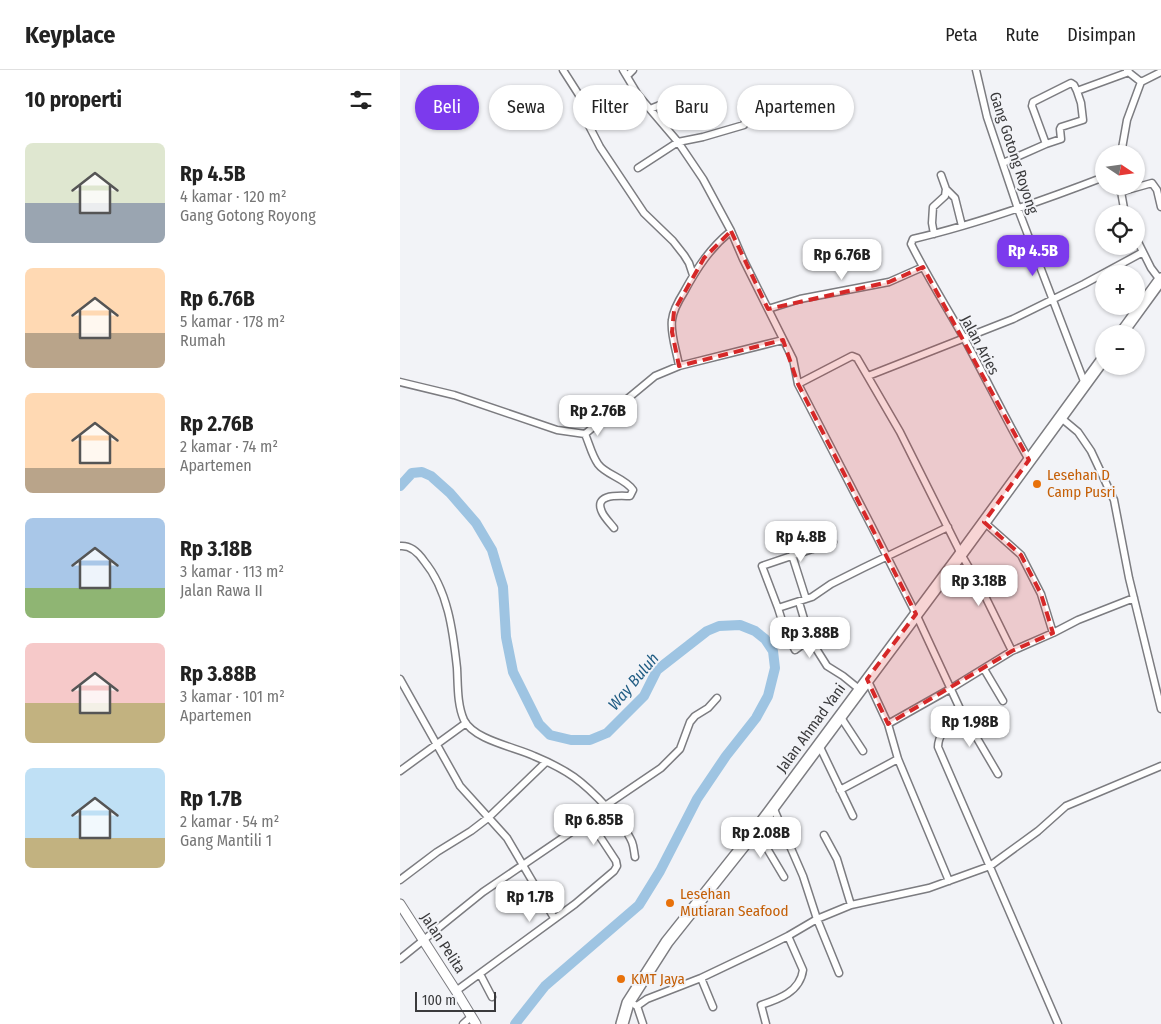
<!DOCTYPE html>
<html lang="id">
<head>
<meta charset="utf-8">
<style>
	body { margin:0; font-family:"Fira Sans Condensed",sans-serif; background:#f6f6f6; color:#222; height:100vh; display:flex; flex-direction:column; font-size:19px; white-space:nowrap }
	* { box-sizing:border-box; margin:0 }
	p { font-size:16px; color:#767676 }
	.icon { flex:none; width:28px; height:28px; fill:none; stroke:currentColor; stroke-width:2; stroke-linecap:round; stroke-linejoin:round }
	.map { position:relative; flex:1; overflow:hidden }
	.details { display:flex; flex-direction:column; background:#fff; width:400px }
	.details>* { flex:none }
	.guide { position:absolute; left:15px; top:15px; width:475px; height:45px; display:flex; gap:10px }
	.needle { width:32px; rotate:103deg }
	.fabs { position:absolute; left:695px; top:75px; display:grid; gap:10px }
	.fabs a { display:grid; place-items:center; width:50px; height:50px; border-radius:50%; background:#fff; box-shadow:0 1px 4px #0004; font-size:25px }
	.scale { position:absolute; left:15px; bottom:12px; width:81px; box-sizing:border-box; padding-left:5px; border:2px solid #3a3a3c; border-top:0; font-size:14px; line-height:18px; white-space:nowrap; color:#3a3a3c; -webkit-text-stroke:4px #f2f3f7; paint-order:stroke }
	.price { position:absolute; translate:-50% -42px; padding:0 11px; border-radius:10px; background:#fff; color:#222; font-size:16px; line-height:32px; filter:drop-shadow(0 1px 2px #0008) }
	.price::after { content:''; position:absolute; left:50%; top:30px; width:15px; height:11px; margin-left:-8px; background:inherit; clip-path:polygon(0 0,100% 0,50% 100%) }
	.price.selected { background:#7c3aed; color:#fff }
	ul { padding:0; list-style:none }
	li { display:flex; align-items:center; gap:15px; height:125px; padding:0 25px }
	li span { display:grid; place-items:center; flex:none; width:140px; height:100px; border-radius:8px; color:#555 }
	li>.icon { margin-inline-start:auto }
	span .icon { width:60px; height:60px; fill:#fffc; stroke-width:1 }
	li b { font-size:21px }
	h2 { display:flex; justify-content:space-between; align-items:center; height:60px; padding:0 25px; font-size:21px }
	.chip { padding:0 18px; border-radius:22px; background:#fff; box-shadow:0 1px 4px #0004; font-size:18px; line-height:45px }
	.chip.selected { background:#7c3aed; color:#fff }
	header { display:flex; align-items:center; gap:30px; box-sizing:border-box; height:70px; padding:0 25px; background:#fff; border-bottom:1px solid #e0e0e0 }
	header strong { font-size:24px }
	nav { display:flex; gap:28px; margin-inline-start:auto; font-size:18px }
	main { display:flex; flex:1; min-height:0 }
	.map>svg:first-child { display:block }
</style>
</head>
<body>
<header>
<strong>Keyplace</strong>
<nav><a>Peta</a><a>Rute</a><a>Disimpan</a></nav>
</header>
<main>
<section class="details">
<h2>10 properti<svg class="icon" aria-label="filters" viewBox="0 0 24 24"><path d="M4 7h16M4 17h16"/><circle cx="9" cy="7" r="2"/><circle cx="15" cy="17" r="2"/></svg></h2>
<ul>
<li><span style="background:linear-gradient(#dfe7d0 60%,#9aa5b1 0)"><svg class="icon" aria-label="home" viewBox="0 0 24 24"><path d="M3 11l9-7 9 7M6 9v11h12V9"/></svg></span><div><b>Rp 4.5B</b><p>4 kamar · 120 m²</p><p>Gang Gotong Royong</p></div></li>
<li><span style="background:linear-gradient(#ffd9b3 65%,#b9a48a 0)"><svg class="icon" aria-label="home" viewBox="0 0 24 24"><path d="M3 11l9-7 9 7M6 9v11h12V9"/></svg></span><div><b>Rp 6.76B</b><p>5 kamar · 178 m²</p><p>Rumah</p></div></li>
<li><span style="background:linear-gradient(#ffd9b3 75%,#b9a48a 0)"><svg class="icon" aria-label="home" viewBox="0 0 24 24"><path d="M3 11l9-7 9 7M6 9v11h12V9"/></svg></span><div><b>Rp 2.76B</b><p>2 kamar · 74 m²</p><p>Apartemen</p></div></li>
<li><span style="background:linear-gradient(#a9c7e8 70%,#8fb573 0)"><svg class="icon" aria-label="home" viewBox="0 0 24 24"><path d="M3 11l9-7 9 7M6 9v11h12V9"/></svg></span><div><b>Rp 3.18B</b><p>3 kamar · 113 m²</p><p>Jalan Rawa II</p></div></li>
<li><span style="background:linear-gradient(#f6c9c9 60%,#c2b280 0)"><svg class="icon" aria-label="home" viewBox="0 0 24 24"><path d="M3 11l9-7 9 7M6 9v11h12V9"/></svg></span><div><b>Rp 3.88B</b><p>3 kamar · 101 m²</p><p>Apartemen</p></div></li>
<li><span style="background:linear-gradient(#bfe0f5 70%,#c2b280 0)"><svg class="icon" aria-label="home" viewBox="0 0 24 24"><path d="M3 11l9-7 9 7M6 9v11h12V9"/></svg></span><div><b>Rp 1.7B</b><p>2 kamar · 54 m²</p><p>Gang Mantili 1</p></div></li>
</ul>
</section>
<div class="map">
<svg width="761" height="954" viewBox="0 0 761 954">
	<rect width="100%" height="100%" fill="#f2f3f7"/>
	<g fill="none" stroke-linecap="round" stroke-linejoin="round">
		<!-- river -->
		<path stroke="#9ec4e2" stroke-width="10" d="M 0,416 L 12,403 L 22,402 L 31,406 L 50,423 L 76,453 L 92,480 L 103,517 L 106,567 L 113,602 L 139,654 L 150,665 L 171,670 L 190,670 L 207,663 L 244,626 L 257,600 L 307,561 L 319,556 L 340,555 L 355,561 L 365,569 L 373,581 L 375,598 L 368,626 L 356,648 L 326,686 L 297,729 L 260,801 L 239,835 L 145,916 L 115,954"/>
		<defs>
			<path id="street" d="M 163,0 L 179,25 L 185,48 L 200,77 L 244,143 L 273,171 L 284,185 L 289,193 L 293,205
				M 223,0 L 238,25 L 278,72 L 303,109 L 331,161 L 343,189 L 393,289 L 398,314 L 471,455 L 516,544 L 561,641 L 598,704
				M 576,0 L 587,47 L 618,139 L 685,314
				M 227,6 L 233,0
				M 741,12 L 761,2
				M 250,39 L 295,21
				M 646,74 L 661,69 L 660,59 L 661,57 L 683,50 L 681,33 L 677,21
				M 721,84 L 727,50 L 741,12 L 727,1
				M 603,93 L 646,74 L 632,36 L 633,32 L 671,13 L 674,15 L 677,21 L 729,2
				M 238,98 L 278,72 L 303,67 L 344,55 L 346,48 L 342,35
				M 541,105 L 546,119 L 555,128 L 562,156
				M 720,116 L 725,144
				M 720,122 L 752,113 L 757,120 L 761,137
				M 534,164 L 532,153 L 533,137 L 545,126 L 546,119
				M 736,168 L 751,198 L 760,210
				M 368,239 L 400,229 L 489,212 L 523,197
				M 279,296 C 277,282 270,264 272,250 C 273,240 279,230 284,222 C 297,198 310,178 331,161
				M 468,306 L 613,249 L 684,214 L 743,182
				M 0,312 L 54,325 L 157,360 L 185,364 L 255,306 L 279,296 L 383,270
				M 398,314 L 452,286 L 457,288 L 500,362 L 561,484 L 583,522 L 612,581
				M 660,347 L 678,362 L 691,381 L 714,430 L 729,508 L 761,639
				M 185,364 C 189,373 192,386 198,394 C 206,405 225,408 233,420 L 230,426 C 220,426 193,423 202,442 C 204,447 210,453 214,458
				M 629,390 C 606,350 586,308 564,268 C 546,236 527,206 511,174 L 513,169 C 578,154 642,131 704,107
				M 584,452 L 621,485 L 641,524 L 653,563
				M 408,461 L 413,479
				M 433,472 L 362,496 L 378,538 L 412,527 L 431,514 L 463,498 L 548,457
				M 0,476 C 11,475 18,482 24,491 C 48,520 53,561 57,598 C 58,615 57,634 64,650 C 74,670 115,677 134,686 C 146,691 164,700 174,707 C 192,720 224,753 232,772 C 234,777 234,782 235,787
				M 392,485 L 406,529
				M 399,532 L 410,569 L 427,596 L 443,606 L 459,619
				M 378,538 L 385,560 L 395,580 L 410,569
				M 584,599 L 603,631
				M 0,609 L 60,716 L 107,768 L 154,848
				M 467,609 L 488,654 L 498,689 L 549,811
				M 561,641 C 551,650 538,663 538,677 L 658,954
				M 440,646 L 463,681
				M 488,654 L 550,619 L 612,581 L 653,563 L 678,550 L 734,528
				M 419,675 L 453,746
				M 0,701 L 66,653
				M 440,720 L 498,689
				M 373,737 L 403,806 L 417,849 L 439,903
				M 356,760 L 384,807
				M 424,765 L 437,789 L 451,835
				M 0,810 L 37,782 L 71,761 L 88,748 L 146,692
				M 0,889 L 83,822 L 189,750 L 205,736 L 261,698 L 280,679 L 290,652 L 295,646 L 308,638 L 317,628
				M 80,904 L 92,927
				M 301,908 L 313,937
				M 56,921 L 175,834 L 214,801 L 217,796 L 216,791 L 189,750
				M 235,935 L 237,936 L 243,954
				M 237,936 L 247,929 L 301,908 L 364,878 L 388,866 L 417,849 L 451,835 L 529,818 L 590,796 L 638,761 L 666,736 L 761,696
				M 63,954 L 72,946
				M 366,954 L 361,935 C 379,929 400,922 403,900 L 388,866"/>
			<path id="secondary" d="M 0,834 L 56,921 L 76,954"/>
			<path id="highway" d="M 721,264 L 761,209
				M 222,954 L 228,933 L 267,872 L 356,760 L 561,484 L 704,288"/>
		</defs>
		<!-- street casing -->
		<use href="#street" stroke="#7c7c80" stroke-width="9"/>
		<!-- secondary casing -->
		<use href="#secondary" stroke="#7c7c80" stroke-width="11"/>
		<!-- highway casing -->
		<use href="#highway" stroke="#7c7c80" stroke-width="14"/>
		<!-- street -->
		<use href="#street" stroke="#fff" stroke-width="6"/>
		<!-- secondary -->
		<use href="#secondary" stroke="#fff" stroke-width="9"/>
		<!-- highway -->
		<use href="#highway" stroke="#fff" stroke-width="11"/>
	</g>
	<!-- marked area -->
	<path fill="#d62828" fill-opacity="0.2" stroke="#d62828" stroke-width="4" stroke-dasharray="10 6" stroke-linejoin="round" d="M 331,161 L 368,239 L 489,212 L 523,197 L 629,390 L 584,452 L 621,485 L 641,524 L 653,563 L 612,581 L 488,654 L 467,609 L 516,544 L 398,314 L 383,270 L 279,296 L 272,262 L 274,241 L 304,188 Z"/>
	<!-- markers -->
	<g fill="#e8710a" stroke="#f2f3f7" stroke-width="2">
		<circle cx="637" cy="414" r="5"/>
		<circle cx="270" cy="833" r="5"/>
		<circle cx="221" cy="909" r="5"/>
	</g>
	<g text-anchor="middle" stroke-width="4" stroke-linejoin="round" paint-order="stroke">
		<!-- street labels -->
		<g font-size="15" fill="#3a3a3c" stroke="#f2f3f7">
			<text transform="translate(614 83) rotate(72)" y="5">Gang Gotong Royong</text>
			<text transform="translate(580 275) rotate(62)" y="5">Jalan Aries</text>
			<text transform="translate(411 658) rotate(-54)" y="5">Jalan Ahmad Yani</text>
			<text transform="translate(43 873) rotate(57)" y="5">Jalan Pelita</text>
		</g>
		<!-- food labels -->
		<g font-size="15" fill="#c56008" stroke="#f2f3f7" text-anchor="start">
			<text x="647" y="410">Lesehan D<tspan x="647" dy="17">Camp Pusri</tspan></text>
			<text x="280" y="829">Lesehan<tspan x="280" dy="17">Mutiaran Seafood</tspan></text>
			<text x="231" y="914">KMT Jaya</text>
		</g>
		<!-- water labels -->
		<g font-size="16" font-style="italic" fill="#215d84" stroke="#f2f3f7">
			<text transform="translate(233 611) rotate(-50)" y="6">Way Buluh</text>
		</g>
	</g>
</svg>
<div class="fabs">
<a><svg class="needle" viewBox="-14 -14 28 28"><path d="M0-13l5 13h-10z" fill="#e53935"/><path d="M0 13l5-13h-10z" fill="#767676"/></svg></a>
<a><svg class="icon" aria-label="locate" viewBox="0 0 24 24"><circle cx="12" cy="12" r="6"/><path d="M12 2v4M12 18v4M2 12h4M18 12h4"/></svg></a>
<a>+</a>
<a>−</a>
</div>
<div class="scale">100 m</div>
<b class="price selected" style="left:633px;top:207px">Rp 4.5B</b>
<b class="price" style="left:442px;top:211px">Rp 6.76B</b>
<b class="price" style="left:198px;top:367px">Rp 2.76B</b>
<b class="price" style="left:401px;top:493px">Rp 4.8B</b>
<b class="price" style="left:579px;top:537px">Rp 3.18B</b>
<b class="price" style="left:410px;top:589px">Rp 3.88B</b>
<b class="price" style="left:570px;top:678px">Rp 1.98B</b>
<b class="price" style="left:194px;top:776px">Rp 6.85B</b>
<b class="price" style="left:361px;top:789px">Rp 2.08B</b>
<b class="price" style="left:130px;top:853px">Rp 1.7B</b>
<div class="guide">
<a class="chip selected">Beli</a>
<a class="chip">Sewa</a>
<a class="chip">Filter</a>
<a class="chip">Baru</a>
<a class="chip">Apartemen</a>
</div>
</div>
</main>
</body>
</html>
